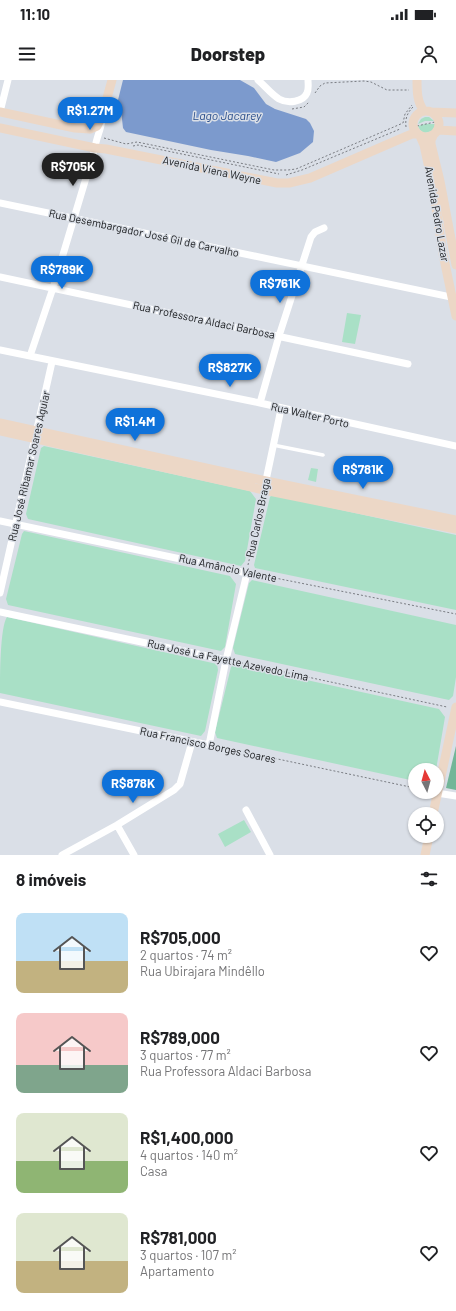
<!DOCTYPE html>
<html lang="pt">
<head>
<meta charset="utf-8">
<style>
	body { margin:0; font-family:Barlow,sans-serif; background:#f2f2f2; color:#202124; height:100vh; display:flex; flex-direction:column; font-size:15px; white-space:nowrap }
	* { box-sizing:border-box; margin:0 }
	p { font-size:13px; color:#757577 }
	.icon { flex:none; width:22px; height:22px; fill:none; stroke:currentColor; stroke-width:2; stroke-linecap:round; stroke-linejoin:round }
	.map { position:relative; height:775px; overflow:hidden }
	.drawer { display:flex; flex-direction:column; background:#fff; flex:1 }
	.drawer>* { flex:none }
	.needle { width:26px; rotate:354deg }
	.controls { position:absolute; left:408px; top:683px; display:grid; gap:8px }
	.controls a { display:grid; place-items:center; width:36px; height:36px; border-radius:50%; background:#fff; box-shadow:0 1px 3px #0004; font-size:20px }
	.price { position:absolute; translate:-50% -34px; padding:0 9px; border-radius:14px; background:#0f72da; color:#fff; font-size:13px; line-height:26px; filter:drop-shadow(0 1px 2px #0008) }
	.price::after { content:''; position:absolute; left:50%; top:24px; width:12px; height:9px; margin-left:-6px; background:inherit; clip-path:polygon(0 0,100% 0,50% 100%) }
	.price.selected { background:#222; color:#fff }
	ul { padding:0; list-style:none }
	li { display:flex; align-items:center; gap:12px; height:100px; padding:0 16px }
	li span { display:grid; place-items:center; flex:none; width:112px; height:80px; border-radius:8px; color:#555 }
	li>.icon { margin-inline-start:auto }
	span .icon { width:48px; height:48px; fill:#fffc; stroke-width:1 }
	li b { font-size:17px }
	h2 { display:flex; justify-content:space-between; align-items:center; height:48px; padding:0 16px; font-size:17px }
	.status { display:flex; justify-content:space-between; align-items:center; height:28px; padding:0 20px; background:#fff; direction:ltr }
	.status svg { height:11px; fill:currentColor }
	header { display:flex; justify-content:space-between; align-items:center; height:52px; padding:0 16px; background:#fff; font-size:18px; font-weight:800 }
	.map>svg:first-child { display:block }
</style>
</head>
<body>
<div class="status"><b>11:10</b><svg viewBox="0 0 49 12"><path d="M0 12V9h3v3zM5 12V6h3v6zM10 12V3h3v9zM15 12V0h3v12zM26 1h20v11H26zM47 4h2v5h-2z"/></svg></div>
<header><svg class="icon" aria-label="menu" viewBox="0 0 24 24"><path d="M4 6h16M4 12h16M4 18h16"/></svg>Doorstep<svg class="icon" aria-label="person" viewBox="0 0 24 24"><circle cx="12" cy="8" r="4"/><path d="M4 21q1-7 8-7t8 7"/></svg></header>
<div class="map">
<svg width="456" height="775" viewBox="0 0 456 775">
	<rect width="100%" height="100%" fill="#dadfe7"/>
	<!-- green -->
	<path fill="#a9e0c6" d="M 425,37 L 429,37 L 434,41 L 425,41 L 418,44 L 421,39 Z
		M 425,44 L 435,44 L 435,47 L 432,51 L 424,53 L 420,50 L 418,46 Z
		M 347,233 L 361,235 L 355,264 L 342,262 Z
		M 44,366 L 250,411 L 256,419 L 245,481 L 241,486 L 28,439 L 26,434 L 41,368 Z
		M 311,388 L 318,389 L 316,402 L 308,400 Z
		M 272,415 L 456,455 L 456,530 L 255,488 L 254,485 L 270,417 Z
		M 24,451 L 230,496 L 236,504 L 225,567 L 221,571 L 8,525 L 6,519 L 22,454 Z
		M 252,500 L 456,545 L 456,597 L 453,616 L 449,620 L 235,574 L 233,568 L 249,503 Z
		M 7,537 L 217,584 L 218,590 L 205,651 L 201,656 L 0,613 C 0,597 0,547 7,537 Z
		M 234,584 L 439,629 L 445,637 L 436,690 L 415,690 L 415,701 L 217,658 L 215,652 L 231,587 Z
		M 244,740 L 251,752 L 225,767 L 218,754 Z"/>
	<!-- forest -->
	<path fill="#72b698" d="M 456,666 L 456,710 L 446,708 Z"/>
	<!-- water -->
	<path fill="#7c9acd" d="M 123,0 L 240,0 L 254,8 L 266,24 L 275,29 L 306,39 L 310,43 L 314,51 L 313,62 L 300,73 L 276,82 L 248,76 L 211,70 L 126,52 L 123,48 L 121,30 L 117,24 Z"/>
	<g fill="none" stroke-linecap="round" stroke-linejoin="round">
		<!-- path -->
		<path stroke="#797c82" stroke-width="1" stroke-dasharray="2 2" stroke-linecap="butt" d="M 315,13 L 320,6 L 325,3 L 364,1 L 371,2 L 387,10 L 409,10
			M 292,29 L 304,27 L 309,22
			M 417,46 L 435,42
			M 406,47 C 405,39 407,33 413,27
			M 104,58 L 126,64 L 137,62 L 274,90 L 288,90 L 296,89 L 403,43 L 405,34 L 412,25
			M 133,66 L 138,65 L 279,94
			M 286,95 L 302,90 L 400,49 L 400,50
			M 248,485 L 263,418
			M 255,494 L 456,534
			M 233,581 L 447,627
			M 216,666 L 415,708"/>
		<!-- lane -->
		<path stroke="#fff" stroke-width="3.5" d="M 273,365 L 323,375"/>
		<!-- street -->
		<path stroke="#fff" stroke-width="7" d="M 258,0 C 265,6 271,14 279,19 C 288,24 303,22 307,13 C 309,9 308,4 308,0
			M 0,32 L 8,0
			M 0,123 L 456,218
			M 0,197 L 408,284
			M 0,270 L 260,323 L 456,366
			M 30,276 L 53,208 L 95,68 C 96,58 101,50 102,40
			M 260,323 L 279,256 L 311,157 L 315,152 L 324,148
			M 265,405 L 281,329
			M 0,441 L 247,493 L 226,580 L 209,665 L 0,622
			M 0,513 L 52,282
			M 0,532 L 226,580
			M 437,713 L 456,716
			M 246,730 L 270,775
			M 117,745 L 134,775
			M 62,775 L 117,745 L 174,710 L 180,704 L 192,662"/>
		<!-- secondary -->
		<path stroke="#ecd7c6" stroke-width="9" d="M 417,0 C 417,11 417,22 424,31
			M413 44a13 13 0 1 1 26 0a13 13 0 1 1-26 0Z
			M 0,32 L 75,48 L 90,49 L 97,46 L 102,36 L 112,0
			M 431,32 L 456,33
			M 0,48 L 95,68 L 106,69 L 277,103 L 289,103 L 310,98 L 407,56 L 412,54 L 417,54
			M 438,50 L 456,51
			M 420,56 L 424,65 L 432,102 L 443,174 L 456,236
			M 433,56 L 431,60 L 431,64 L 440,101 L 456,185
			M 0,343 L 266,401 L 456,440
			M 0,351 L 264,410 L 456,449
			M 433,734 L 456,627
			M 425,775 L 429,756"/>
	</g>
	<g text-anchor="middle" stroke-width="3" stroke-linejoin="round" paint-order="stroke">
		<!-- street labels -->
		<g font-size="11" fill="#191b1e" stroke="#dadfe7">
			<text transform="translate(212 90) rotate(12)" y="4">Avenida Viena Weyne</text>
			<text transform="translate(437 134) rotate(80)" y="4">Avenida Pedro Lazar</text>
			<text transform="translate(144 153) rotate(12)" y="4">Rua Desembargador José Gil de Carvalho</text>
			<text transform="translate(204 240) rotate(12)" y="4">Rua Professora Aldaci Barbosa</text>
			<text transform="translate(310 335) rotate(13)" y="4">Rua Walter Porto</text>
			<text transform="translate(29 386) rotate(-77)" y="4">Rua José Ribamar Soares Aguiar</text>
			<text transform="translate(258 438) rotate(-78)" y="4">Rua Carlos Braga</text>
			<text transform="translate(228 488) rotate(12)" y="4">Rua Amâncio Valente</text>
			<text transform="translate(228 580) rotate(12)" y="4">Rua José La Fayette Azevedo Lima</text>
			<text transform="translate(208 665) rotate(12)" y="4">Rua Francisco Borges Soares</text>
		</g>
		<!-- water labels -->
		<g font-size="12" font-style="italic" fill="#264b8a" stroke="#dadfe7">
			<text x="227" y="40">Lago Jacarey</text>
		</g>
	</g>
</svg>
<div class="controls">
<a><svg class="needle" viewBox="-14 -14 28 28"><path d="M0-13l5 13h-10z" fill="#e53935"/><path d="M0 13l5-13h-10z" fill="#757577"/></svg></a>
<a><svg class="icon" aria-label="locate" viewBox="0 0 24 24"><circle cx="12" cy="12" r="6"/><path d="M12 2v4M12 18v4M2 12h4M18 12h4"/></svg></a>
</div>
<b class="price" style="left:90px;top:51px">R$1.27M</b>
<b class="price selected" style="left:73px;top:107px">R$705K</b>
<b class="price" style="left:62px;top:210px">R$789K</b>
<b class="price" style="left:280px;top:224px">R$761K</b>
<b class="price" style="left:230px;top:308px">R$827K</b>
<b class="price" style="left:135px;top:362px">R$1.4M</b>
<b class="price" style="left:363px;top:410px">R$781K</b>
<b class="price" style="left:133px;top:724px">R$878K</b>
</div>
<section class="drawer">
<h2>8 imóveis<svg class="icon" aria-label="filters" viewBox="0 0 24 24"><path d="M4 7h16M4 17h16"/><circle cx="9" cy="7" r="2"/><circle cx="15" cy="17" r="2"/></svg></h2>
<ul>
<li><span style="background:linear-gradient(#bfe0f5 60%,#c2b280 0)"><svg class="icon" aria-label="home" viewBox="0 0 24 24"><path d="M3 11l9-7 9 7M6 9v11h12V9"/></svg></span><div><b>R$705,000</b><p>2 quartos · 74 m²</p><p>Rua Ubirajara Mindêllo</p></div><svg class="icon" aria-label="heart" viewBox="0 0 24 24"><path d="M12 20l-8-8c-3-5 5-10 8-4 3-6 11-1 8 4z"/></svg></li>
<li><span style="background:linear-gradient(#f6c9c9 65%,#7fa58c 0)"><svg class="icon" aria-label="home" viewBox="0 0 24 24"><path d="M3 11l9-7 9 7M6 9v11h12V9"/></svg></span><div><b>R$789,000</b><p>3 quartos · 77 m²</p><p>Rua Professora Aldaci Barbosa</p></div><svg class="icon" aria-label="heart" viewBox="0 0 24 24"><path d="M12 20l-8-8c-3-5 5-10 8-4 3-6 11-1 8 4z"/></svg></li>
<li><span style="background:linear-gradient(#dfe7d0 60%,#8fb573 0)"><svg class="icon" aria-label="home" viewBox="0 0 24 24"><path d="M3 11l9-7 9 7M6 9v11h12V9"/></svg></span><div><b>R$1,400,000</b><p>4 quartos · 140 m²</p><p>Casa</p></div><svg class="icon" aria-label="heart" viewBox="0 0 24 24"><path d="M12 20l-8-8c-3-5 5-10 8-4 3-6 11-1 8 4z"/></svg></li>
<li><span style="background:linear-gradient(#dfe7d0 60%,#c2b280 0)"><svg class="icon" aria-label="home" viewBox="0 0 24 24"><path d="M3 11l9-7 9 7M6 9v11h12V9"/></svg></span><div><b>R$781,000</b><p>3 quartos · 107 m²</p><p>Apartamento</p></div><svg class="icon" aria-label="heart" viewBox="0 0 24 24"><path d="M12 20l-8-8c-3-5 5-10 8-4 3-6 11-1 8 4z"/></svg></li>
</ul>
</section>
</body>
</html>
